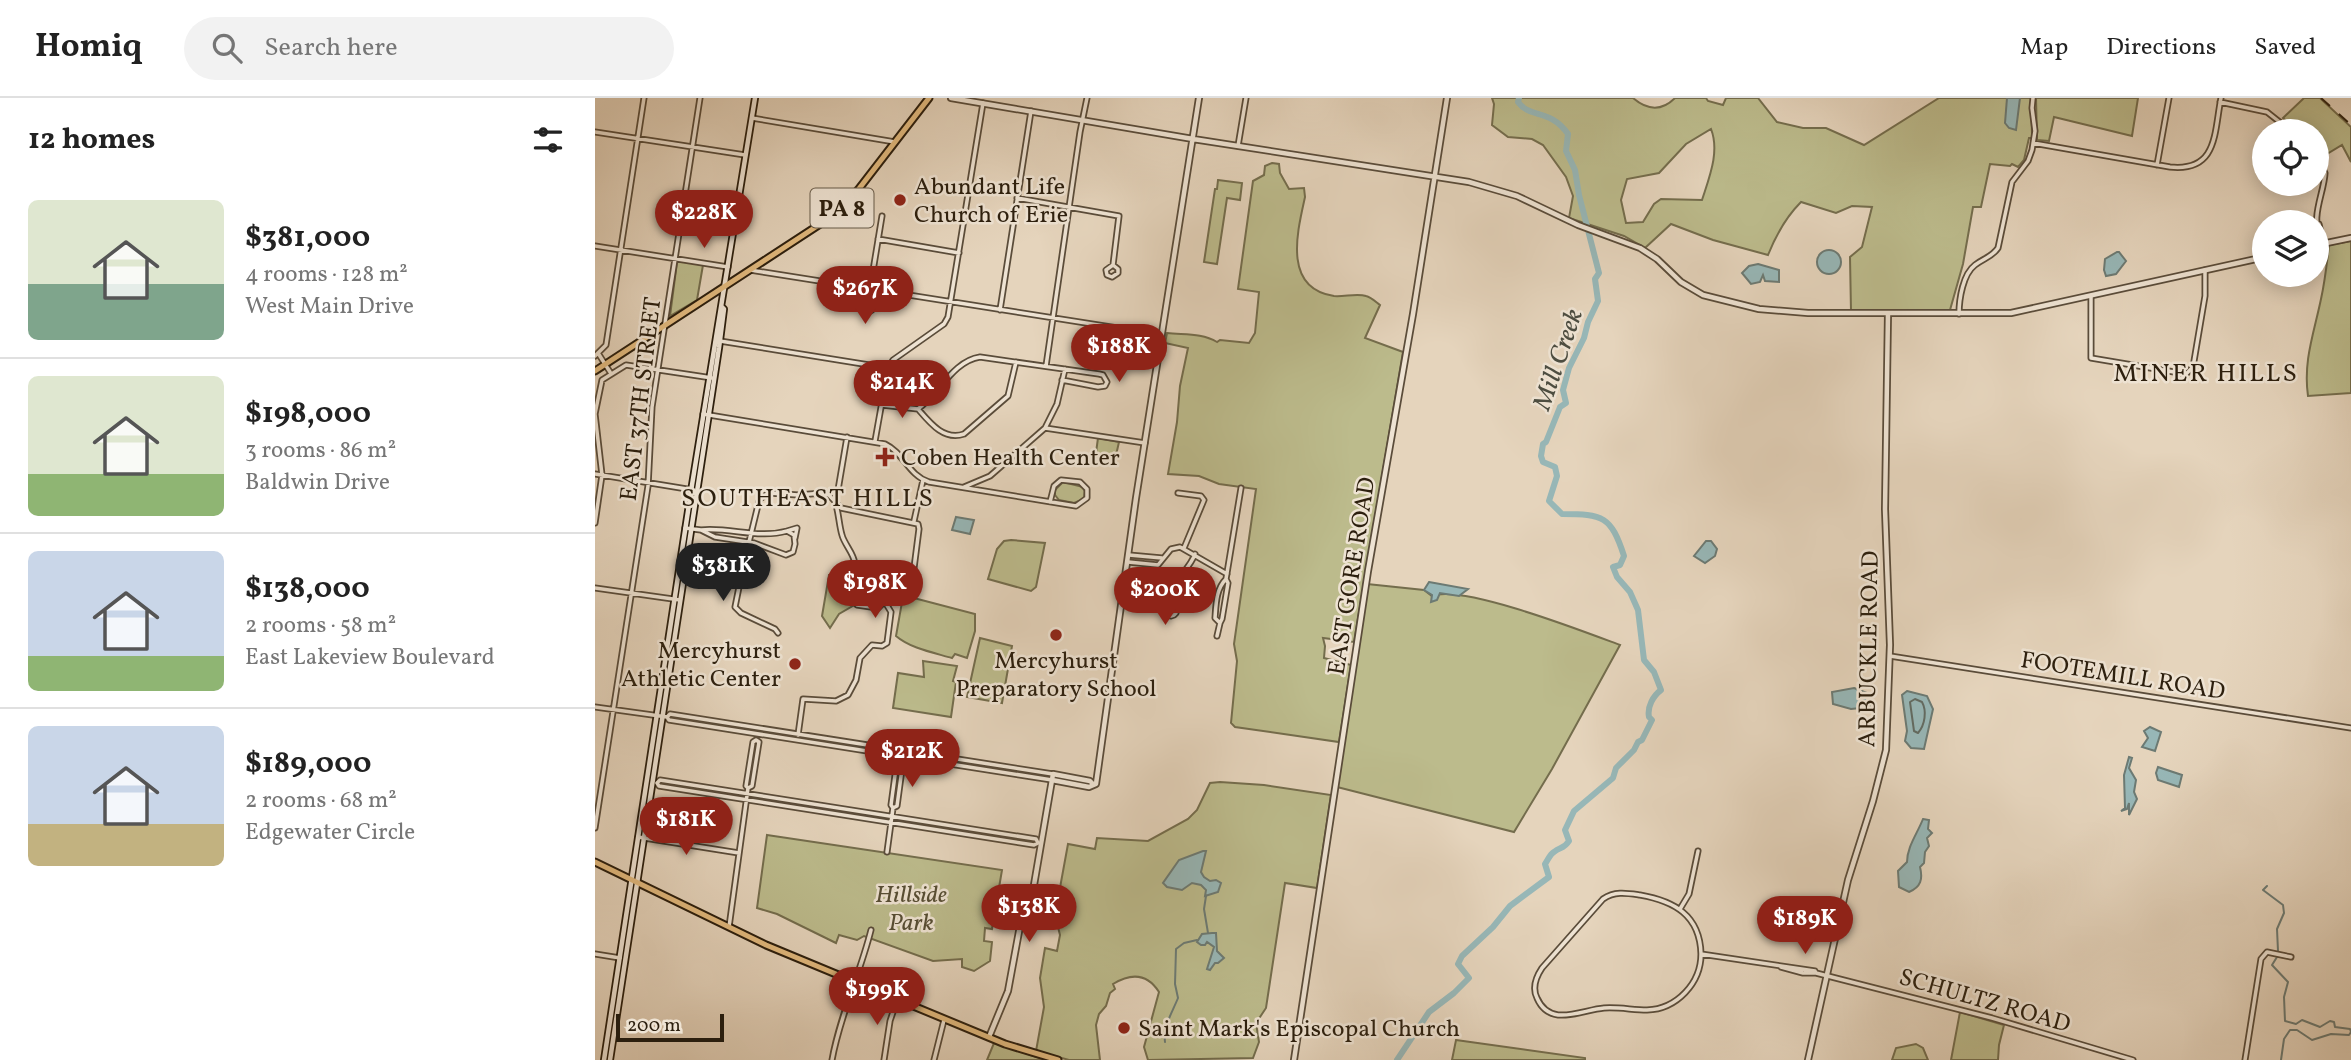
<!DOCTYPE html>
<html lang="en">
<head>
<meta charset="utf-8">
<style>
	body { margin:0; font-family:Vollkorn,serif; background:#f2f2f2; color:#222; height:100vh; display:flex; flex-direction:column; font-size:26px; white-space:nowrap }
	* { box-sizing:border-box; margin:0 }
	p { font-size:23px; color:#767676 }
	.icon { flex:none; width:38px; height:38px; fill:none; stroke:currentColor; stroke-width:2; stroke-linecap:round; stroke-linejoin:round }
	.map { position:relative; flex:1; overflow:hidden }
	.sheet { display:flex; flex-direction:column; background:#fff; width:595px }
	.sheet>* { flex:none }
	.controls { position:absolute; left:1657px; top:21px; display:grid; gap:14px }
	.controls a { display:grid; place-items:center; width:77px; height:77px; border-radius:50%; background:#fff; box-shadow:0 4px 18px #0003; font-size:35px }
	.scale { position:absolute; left:21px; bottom:18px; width:108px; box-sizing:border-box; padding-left:7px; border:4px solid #2c1f0e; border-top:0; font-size:19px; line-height:24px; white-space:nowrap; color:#2c1f0e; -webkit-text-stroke:5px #eee3d3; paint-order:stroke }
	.price { position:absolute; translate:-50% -60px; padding:0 16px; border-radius:24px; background:#8f2418; color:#fff; font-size:23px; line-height:46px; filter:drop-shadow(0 2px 4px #0008) }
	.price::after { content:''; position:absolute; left:50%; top:42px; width:21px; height:16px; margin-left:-10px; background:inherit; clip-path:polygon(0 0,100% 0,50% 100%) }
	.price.selected { background:#222; color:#fff }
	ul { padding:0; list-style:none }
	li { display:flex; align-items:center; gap:21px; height:175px; padding:0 28px }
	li+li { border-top:2px solid #e0e0e0 }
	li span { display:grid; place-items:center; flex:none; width:196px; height:140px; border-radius:10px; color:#555 }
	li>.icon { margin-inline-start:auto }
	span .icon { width:84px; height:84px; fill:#fffc; stroke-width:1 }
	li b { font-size:30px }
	h2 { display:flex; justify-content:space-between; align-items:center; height:84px; padding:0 28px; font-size:30px }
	header { display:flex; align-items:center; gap:42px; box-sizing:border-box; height:98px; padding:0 35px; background:#fff; border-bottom:2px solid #e0e0e0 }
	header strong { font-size:33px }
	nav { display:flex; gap:38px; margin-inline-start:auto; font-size:24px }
	.search { width:490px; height:63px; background:#f2f2f2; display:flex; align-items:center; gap:18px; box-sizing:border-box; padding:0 24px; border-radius:38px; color:#767676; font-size:26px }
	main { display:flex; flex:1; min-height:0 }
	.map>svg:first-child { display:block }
</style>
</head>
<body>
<header>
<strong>Homiq</strong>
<div class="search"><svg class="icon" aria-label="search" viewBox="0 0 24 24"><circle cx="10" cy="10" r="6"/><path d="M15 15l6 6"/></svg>Search here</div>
<nav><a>Map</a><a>Directions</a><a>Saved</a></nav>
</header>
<main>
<section class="sheet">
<h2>12 homes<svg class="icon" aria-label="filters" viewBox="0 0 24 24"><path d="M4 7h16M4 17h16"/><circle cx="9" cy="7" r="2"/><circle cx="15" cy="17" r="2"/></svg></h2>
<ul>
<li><span style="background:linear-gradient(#dfe7d0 60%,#7fa58c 0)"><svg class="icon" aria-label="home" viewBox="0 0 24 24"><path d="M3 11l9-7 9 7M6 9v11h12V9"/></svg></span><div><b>$381,000</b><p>4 rooms · 128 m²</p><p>West Main Drive</p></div></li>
<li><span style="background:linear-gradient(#dfe7d0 70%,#8fb573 0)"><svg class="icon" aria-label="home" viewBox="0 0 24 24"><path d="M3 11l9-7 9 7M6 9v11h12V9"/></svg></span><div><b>$198,000</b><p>3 rooms · 86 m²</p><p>Baldwin Drive</p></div></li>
<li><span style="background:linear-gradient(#c9d6e8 75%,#8fb573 0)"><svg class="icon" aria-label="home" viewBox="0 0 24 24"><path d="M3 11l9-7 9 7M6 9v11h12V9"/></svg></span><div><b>$138,000</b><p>2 rooms · 58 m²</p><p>East Lakeview Boulevard</p></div></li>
<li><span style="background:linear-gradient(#c9d6e8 70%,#c2b280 0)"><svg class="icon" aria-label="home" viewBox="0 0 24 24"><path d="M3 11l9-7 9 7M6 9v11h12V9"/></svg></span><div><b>$189,000</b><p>2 rooms · 68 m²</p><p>Edgewater Circle</p></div></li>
</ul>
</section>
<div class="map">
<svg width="1756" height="962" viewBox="0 0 1756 962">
	<rect width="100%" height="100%" fill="#e5d4bc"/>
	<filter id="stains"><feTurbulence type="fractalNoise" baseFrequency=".00286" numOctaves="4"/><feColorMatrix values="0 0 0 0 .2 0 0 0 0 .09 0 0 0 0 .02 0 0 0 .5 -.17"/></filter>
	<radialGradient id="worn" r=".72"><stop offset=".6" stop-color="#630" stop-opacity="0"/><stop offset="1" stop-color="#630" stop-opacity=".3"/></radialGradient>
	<!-- green -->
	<path fill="#bcbb8c" stroke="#746d4d" stroke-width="2" fill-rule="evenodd" d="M 897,0 L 1038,0 C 1052,12 1066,14 1080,0 L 1111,0 L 1113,3 L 1128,7 L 1131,0 L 1163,0 L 1182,24 L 1208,30 L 1231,30 L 1269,47 L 1344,0 L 1436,0 L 1437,36 L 1437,40 L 1434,40 L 1429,62 L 1423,69 L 1417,66 L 1415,68 L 1395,66 L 1386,109 L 1378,109 L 1368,166 L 1355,212 L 1256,213 L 1255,159 L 1267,149 L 1277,109 L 1257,108 L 1241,115 L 1206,104 C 1191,119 1181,137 1173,157 L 1118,142 L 1076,126 L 1050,150 L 1029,138 L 974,120 L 978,98 L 971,79 L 948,47 L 937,41 L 913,39 L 897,27 L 899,6 ZM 1116,31 C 1125,54 1114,80 1107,102 L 1066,101 L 1059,106 L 1048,124 L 1031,125 L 1026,102 L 1032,81 L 1064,75 L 1091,46 Z
		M 1441,0 L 1543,0 L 1537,38 L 1459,19 L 1454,43 L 1442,42 Z
		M 1709,0 L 1725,0 L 1756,29 L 1756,64 L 1747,47 L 1727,59 L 1722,53 L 1722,33 L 1701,33 L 1688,20 Z
		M 677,65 L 684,66 L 685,75 L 694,91 L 709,90 L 710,99 C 702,135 688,190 739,198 C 749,199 762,195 771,198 C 776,199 781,204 785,207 L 770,240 L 808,254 L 759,544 L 728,540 L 730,548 L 729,560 L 756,567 L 744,644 L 640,629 L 636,625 L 642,563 L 639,546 L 661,391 L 624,386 L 604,378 L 573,376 L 582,324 L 585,288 L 593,250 L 570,245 L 572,235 C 590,237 607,235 622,244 L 625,242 L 654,245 L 660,235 L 664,194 L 643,191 L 658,83 L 669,77 L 670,68 Z
		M 623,82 L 647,85 L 645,102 L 632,100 L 622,166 L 609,164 L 620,91 L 622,91 Z
		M 1756,143 L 1756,295 L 1713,298 C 1708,263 1719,235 1726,201 C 1730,183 1732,165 1734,147 Z
		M 85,163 L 108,167 L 102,202 L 75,218 L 82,164 Z
		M 503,340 L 524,344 L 519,366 L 500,362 Z
		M 468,384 L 488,389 L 490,393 L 489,401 L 479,405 L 464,402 L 460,397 L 460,392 Z
		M 416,442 L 450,445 L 441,489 L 436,493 L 393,481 L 402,451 L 409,443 Z
		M 259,471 L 266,474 L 306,479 L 287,504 L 279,508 L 263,505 L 244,516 L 235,530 L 227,518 L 234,477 L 252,477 Z
		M 772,486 L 829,492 L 837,498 C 867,486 990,534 1025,547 L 957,671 L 919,734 L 742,689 Z
		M 315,499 L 380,516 L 380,533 L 372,560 L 360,556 L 357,560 C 336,554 315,550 301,538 L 307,504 Z
		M 385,540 L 417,548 L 407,605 L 372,599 Z
		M 328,563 L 362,568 L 358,583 L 361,584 L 356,619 L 298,610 L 303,575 L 329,579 Z
		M 625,684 L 669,687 L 736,697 L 722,790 L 690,785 L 671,910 L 661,925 L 664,944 L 658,960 L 553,962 L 549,949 L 564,894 C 552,875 536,875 518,886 L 520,891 L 515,895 L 511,908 L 504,916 L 501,927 L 505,962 L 474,962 L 441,953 L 449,909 L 445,880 L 450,850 L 462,853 L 465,837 L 460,817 L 473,746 L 500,751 L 502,740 L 553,743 L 593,721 L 602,712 L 615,685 Z
		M 172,737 L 407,772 L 397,831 L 390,830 L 389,843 L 397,844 L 395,863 L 379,873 L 367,869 L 367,861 L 338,863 L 269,838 L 262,842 L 244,837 L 241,845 L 182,816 L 162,810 Z
		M 1365,914 L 1409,927 L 1404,947 L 1403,962 L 1356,962 Z
		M 861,942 L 990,960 L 990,962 L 857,962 Z
		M 399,945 L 451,962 L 392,962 Z
		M 1321,946 L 1328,950 L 1333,962 L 1297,962 L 1301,950 Z"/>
	<!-- water -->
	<path fill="#97b7b7" stroke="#6c7a73" stroke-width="2" d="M 1412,0 L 1425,0 L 1421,32 L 1414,30 L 1410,25 Z
		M1222 164a12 12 0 1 1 24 0a12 12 0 1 1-24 0Z
		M 1522,154 L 1524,154 L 1531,163 L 1521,176 L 1511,178 L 1509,172 L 1510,161 Z
		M 1163,166 L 1184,172 L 1184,184 L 1170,183 L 1168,177 L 1165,184 L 1156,186 L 1147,175 L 1154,168 Z
		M 361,419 L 379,422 L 375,436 L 357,432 Z
		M 1111,443 L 1116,443 L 1122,451 L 1120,458 L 1110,465 L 1099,458 Z
		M 834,484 L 873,491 L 864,498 L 845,495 L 842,502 L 836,504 L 837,497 L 829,492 Z
		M 1259,590 L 1272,595 L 1275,609 L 1256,611 L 1238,606 L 1237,594 Z
		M 1312,593 L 1332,598 L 1338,611 L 1329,651 L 1316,650 L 1310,643 L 1312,633 L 1307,597 Z
		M 1555,629 L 1566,634 L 1560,653 L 1547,649 L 1553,640 L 1549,633 Z
		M 1534,659 L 1537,660 L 1534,670 L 1541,682 L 1539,694 L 1542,701 L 1534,717 L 1534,705 L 1532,711 L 1526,713 L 1530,710 L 1529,677 Z
		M 1563,669 L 1587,677 L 1584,689 L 1563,682 L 1561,675 Z
		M 1328,721 L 1334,722 L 1333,731 L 1337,735 L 1332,740 L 1334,748 L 1330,754 L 1329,765 L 1325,769 C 1328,781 1326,789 1314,794 L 1304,789 L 1303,773 L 1312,764 C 1312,749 1322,736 1328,721 Z
		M 608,753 L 611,753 L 606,774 L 609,779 L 615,783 L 621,782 L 626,785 L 623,794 L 610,798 L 611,792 L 606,787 L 597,785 L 587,792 L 572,789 L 568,785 L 584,762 Z
		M 617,835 L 621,835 L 622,853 L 629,860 L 623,865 L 620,865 L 615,872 L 612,871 L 619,849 L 612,844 L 610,847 L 606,847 L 602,844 L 607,836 Z"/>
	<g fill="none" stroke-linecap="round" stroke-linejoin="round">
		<!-- shore -->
		<path stroke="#626b62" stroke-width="2" d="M 1320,601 L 1327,604 C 1332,613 1330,627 1323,635 L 1319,633 L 1315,604 Z"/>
		<!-- stream -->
		<path stroke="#6c7a73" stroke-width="2" d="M 1672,788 L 1668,792 L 1688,807 L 1689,815 L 1682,831 L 1683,853
			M 611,798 L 609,811 L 613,835
			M 1682,859 L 1677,867 L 1693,884 L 1689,899 L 1690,923 L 1701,926 L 1707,922 L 1725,929 L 1735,923 L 1739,924 L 1740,929 L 1755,931 L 1756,934 L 1754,937 L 1736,936 L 1717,942 L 1702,932 L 1695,932 L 1689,941 L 1686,962
			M 570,944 C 568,928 577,915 583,900 L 580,886 L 581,851 L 589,845 L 602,842"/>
		<!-- river -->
		<path stroke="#97b7b7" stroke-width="6" d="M 802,962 L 834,914 L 859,895 L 874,880 L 863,866 L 867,858 L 898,829 L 915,808 L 954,779 L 950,766 C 953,762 955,756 959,754 C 965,749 969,751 974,743 L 970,732 L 979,713 L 1018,680 L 1021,670 L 1039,652 L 1043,644 L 1047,642 L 1057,622 L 1054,619 C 1052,609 1058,598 1066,592 L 1059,574 L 1049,562 L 1043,512 L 1035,494 L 1022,479 L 1018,469 L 1025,467 L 1029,458 C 1016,418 1008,416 967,416 L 954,403 L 962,378 L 960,369 L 948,364 L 946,358 L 948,346 L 951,344 L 965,309 L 971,305 L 968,292 L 974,270 L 989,240 L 993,224 L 1003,203 L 1000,181 L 1004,175 L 984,97 L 980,72 L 971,53 L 973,36 C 955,10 935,21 923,4 L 924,0"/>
		<defs>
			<path id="minor" d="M 1625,4 L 1672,14 L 1696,33
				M 157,20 L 300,44
				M 0,34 L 150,57
				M 1438,45 L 1575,69 C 1623,74 1619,35 1626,0
				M 643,48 L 651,0
				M 1722,59 L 1730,75 C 1729,96 1714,121 1727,140 L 1724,126
				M 1562,67 L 1574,0
				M 422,100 L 524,118 L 518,167 L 511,172 L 512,177 L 517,179 L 523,175 L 523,171 L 518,167
				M 283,141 L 364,155
				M 0,148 L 133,169
				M 155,172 L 567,237
				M 272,190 L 268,212 L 272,215 L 277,212 L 280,192
				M 275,191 L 287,118
				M 1496,198 L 1496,260 L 1591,276 L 1598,269 L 1610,198 L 1610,172
				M 405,212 L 436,13
				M 1364,216 C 1364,201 1368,176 1380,167 C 1389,160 1397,159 1403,150 L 1417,84 L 1433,63 L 1437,52 L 1440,33 L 1437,10 L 1438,0
				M 125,243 L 293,270
				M 3,255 L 15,274
				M 0,258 L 11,247 L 49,0
				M 451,268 L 485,34 L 492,0
				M 287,307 L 323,311 C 344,296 358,263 385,259 L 504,276 L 508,277 L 512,284 L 510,288 L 503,289 L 467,282
				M 323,311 C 335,325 349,343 369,336 L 413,298 L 421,264
				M 108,316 L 290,346 C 309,355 313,377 334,384 L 481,408 L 492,400 L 492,391 L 485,384 L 466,382 L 459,388 L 455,404
				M 450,330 L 550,345
				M 280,343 L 293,270 L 298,262 L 349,226 L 353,219 L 388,5
				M 0,376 L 98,392
				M 369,389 L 395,378 L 450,330 L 462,306 L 470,271
				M 583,395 L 606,398 L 609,402 L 589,450
				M 234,396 L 243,392 L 252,339
				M 165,401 L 174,395 L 203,397 L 228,395 L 234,397 L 246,410 L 323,426 L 324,431 L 319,470 C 304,481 297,498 283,510 L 262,507 L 258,502 L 255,484 L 248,475 C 273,469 250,450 247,437 C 244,427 244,417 241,407
				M 164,403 L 154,444 L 160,459 L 159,464 L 144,489 L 140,509 L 146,515 L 180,531 L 183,535
				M 319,423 L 328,382
				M 0,425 L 7,377 L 0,316 L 7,282 L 31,267 L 117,280
				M 90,430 L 106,432 L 120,439 L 159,445 L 191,457 L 198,454 L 200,446 L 199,437 L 192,433 C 163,441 135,429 106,432
				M 192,433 L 202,430 L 200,440
				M 534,457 L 567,460
				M 533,464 L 563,467 L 576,451 L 585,449 L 632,476
				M 631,481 C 621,491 621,506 620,520 L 625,525 L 627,521 L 633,485 L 631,481 L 646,390
				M 582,482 L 583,501 L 581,515 L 579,517 L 576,518 C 559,498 594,475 600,456
				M 0,490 L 85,502
				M 622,538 L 625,525
				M 1295,558 L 1756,630
				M 0,609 L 72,619 L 75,616 L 458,676
				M 72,619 L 74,622 L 106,627 L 457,682
				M 203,637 L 208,601 L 241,603 L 253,597 L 261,582 L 265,560 L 277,547 L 287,548 L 292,545 L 296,514 L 290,504
				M 305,667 L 307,671 L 302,708 L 298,710 L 296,707 L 301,670 Z
				M 65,682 L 441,741 L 443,745 L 439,747 L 64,688 L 62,685 Z
				M 0,730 L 53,388 L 57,309 L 105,0
				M 43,739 L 144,755
				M 292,754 L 298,710
				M 1085,811 L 1094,796 L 1103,753
				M 134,829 L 151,705 L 153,690 L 151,688 L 158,644 L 161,642 L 164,644 L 157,688 L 153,690
				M 0,856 L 25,860
				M 1106,856 C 1105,817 1079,803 1045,797 C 1031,795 1020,793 1008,801 L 947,870 C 941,879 937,890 942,900 C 955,930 986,912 1009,910 C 1024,909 1038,912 1052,912 C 1082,911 1106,885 1106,856 L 1220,873 L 1221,875 L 1397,920 L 1538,962
				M 1186,869 L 1208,875 L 1221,875
				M 237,962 C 245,917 265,876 276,832
				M 289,962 L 295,923 L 302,902
				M 339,962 L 349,922
				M 1650,962 L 1666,861 L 1672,854 L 1696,859"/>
			<path id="tertiary" d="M 356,0 L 598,41 L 874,84 L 922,98 L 983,127 L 1045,150 L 1062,161 L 1086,184 L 1108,197 L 1164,211 L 1213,215 L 1416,215 L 1670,159
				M 1722,147 L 1756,140
				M 457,682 L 494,689 L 501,686 L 541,400 L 604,0
				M 394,939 L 413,893 L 425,828 L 439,787 L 458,676 L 495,683 L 498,686
				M 699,962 L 773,473 L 818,216 L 852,0
				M 1213,962 L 1253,782 L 1278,703 L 1291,652 L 1295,547 L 1290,411 L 1293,215"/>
			<path id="secondary" d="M 9,962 L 97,387 L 160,0
				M 15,962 L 124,250 L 129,211 L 127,209"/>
			<path id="primary" d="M 0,273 L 236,119 L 263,92 L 334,0
				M 0,764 L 171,847 L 410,946 L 463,962"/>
		</defs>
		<!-- minor casing -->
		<use href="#minor" stroke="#5a4c3a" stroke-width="7"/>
		<!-- tertiary casing -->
		<use href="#tertiary" stroke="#5a4c3a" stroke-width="8"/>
		<!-- secondary casing -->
		<use href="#secondary" stroke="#2c1f0e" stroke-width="8"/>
		<!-- primary casing -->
		<use href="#primary" stroke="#2c1f0e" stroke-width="9"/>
		<!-- minor -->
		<use href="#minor" stroke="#eee3d3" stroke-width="3.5"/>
		<!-- tertiary -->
		<use href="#tertiary" stroke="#eee3d3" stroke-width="4.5"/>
		<!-- secondary -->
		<use href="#secondary" stroke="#eee3d3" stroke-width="4.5"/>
		<!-- primary -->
		<use href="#primary" stroke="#e2ba7e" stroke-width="5"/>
		<!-- rail -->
		<path stroke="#2c1f0e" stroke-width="2" stroke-dasharray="12 12" stroke-linecap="butt" d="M 1726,0 L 1756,27"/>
	</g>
	<!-- markers -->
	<g fill="#8f2418" stroke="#eee3d3" stroke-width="2.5">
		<circle cx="305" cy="102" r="7"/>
		<path d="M286.5 348.5h7v7h7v7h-7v7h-7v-7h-7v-7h7z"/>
		<circle cx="461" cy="537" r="7"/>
		<circle cx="200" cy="566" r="7"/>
		<circle cx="529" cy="930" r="7"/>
	</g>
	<g text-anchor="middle" stroke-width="5" stroke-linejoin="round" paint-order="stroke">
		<!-- shield labels -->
		<rect fill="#eee3d3" stroke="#665a49" stroke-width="2" x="215.5" y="90.5" width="63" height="39" rx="5"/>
		<g font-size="23" font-weight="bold" fill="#2c1f0e">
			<text x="247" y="118">PA 8</text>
		</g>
		<!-- poi labels -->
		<g font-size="24" fill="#2c1f0e" stroke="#eee3d3" text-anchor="start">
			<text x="319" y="96">Abundant Life<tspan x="319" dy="28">Church of Erie</tspan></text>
			<text x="306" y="367">Coben Health Center</text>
			<text x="186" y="560" text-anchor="end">Mercyhurst<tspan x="186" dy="28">Athletic Center</tspan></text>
			<text x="461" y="570" text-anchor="middle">Mercyhurst<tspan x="461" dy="28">Preparatory School</tspan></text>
			<text x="543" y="938">Saint Mark's Episcopal Church</text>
		</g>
		<!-- street labels -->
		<g font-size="24" fill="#2c1f0e" stroke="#eee3d3">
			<text transform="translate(45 301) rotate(-83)" y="8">EAST 37TH STREET</text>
			<text transform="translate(756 478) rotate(-81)" y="8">EAST GORE ROAD</text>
			<text transform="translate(1273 551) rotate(-89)" y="8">ARBUCKLE ROAD</text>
			<text transform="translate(1528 577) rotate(9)" y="8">FOOTEMILL ROAD</text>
			<text transform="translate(1390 902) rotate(16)" y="8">SCHULTZ ROAD</text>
		</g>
		<!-- park labels -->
		<g font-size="24" font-style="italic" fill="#574e34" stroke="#eee3d3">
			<text x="316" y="804">Hillside<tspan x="316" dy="28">Park</tspan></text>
		</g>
		<!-- water labels -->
		<g font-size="26" font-style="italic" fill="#4c4d41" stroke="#eee3d3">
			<text transform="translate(962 261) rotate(-71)" y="9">Mill Creek</text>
		</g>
		<!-- neighbourhood labels -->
		<g font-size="26" letter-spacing="2" fill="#2c1f0e" stroke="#eee3d3">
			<text x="1611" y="283">MINER HILLS</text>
			<text x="213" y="408">SOUTHEAST HILLS</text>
		</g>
	</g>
	<rect width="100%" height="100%" filter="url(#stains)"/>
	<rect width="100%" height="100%" fill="url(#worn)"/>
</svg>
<div class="controls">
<a><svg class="icon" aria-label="locate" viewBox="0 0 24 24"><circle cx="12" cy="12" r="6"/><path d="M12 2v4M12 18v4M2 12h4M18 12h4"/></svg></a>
<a><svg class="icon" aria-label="layers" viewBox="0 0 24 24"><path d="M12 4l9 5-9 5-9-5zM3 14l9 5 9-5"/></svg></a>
</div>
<div class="scale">200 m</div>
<b class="price" style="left:109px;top:152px">$228K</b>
<b class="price" style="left:270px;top:228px">$267K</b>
<b class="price" style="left:524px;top:286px">$188K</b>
<b class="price" style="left:307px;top:322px">$214K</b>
<b class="price selected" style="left:128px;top:505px">$381K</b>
<b class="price" style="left:280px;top:522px">$198K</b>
<b class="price" style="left:570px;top:529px">$200K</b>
<b class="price" style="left:317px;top:691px">$212K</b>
<b class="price" style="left:91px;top:759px">$181K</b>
<b class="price" style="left:434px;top:846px">$138K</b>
<b class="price" style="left:1210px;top:858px">$189K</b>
<b class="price" style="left:282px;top:929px">$199K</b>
</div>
</main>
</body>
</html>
